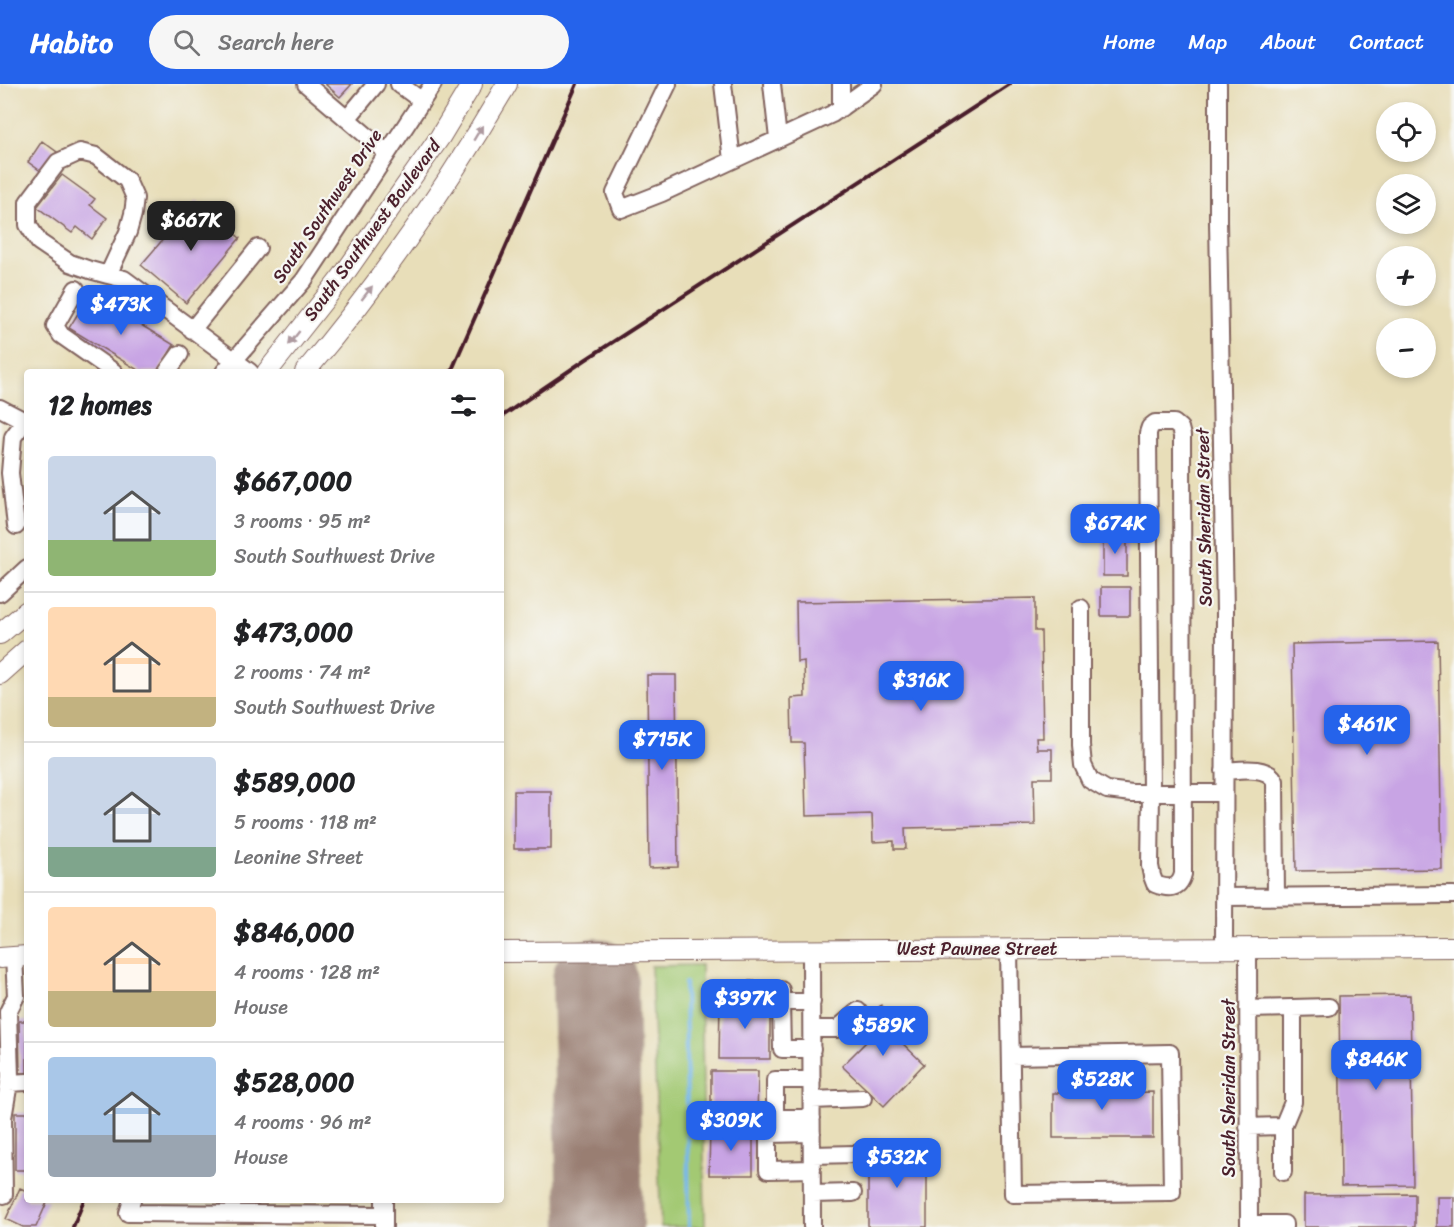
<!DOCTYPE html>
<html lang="en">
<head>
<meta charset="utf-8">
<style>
	body { margin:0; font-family:Sriracha,sans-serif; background:#f6f6f6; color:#202124; height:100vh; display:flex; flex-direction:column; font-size:22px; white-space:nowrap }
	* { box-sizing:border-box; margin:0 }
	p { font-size:20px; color:#757577 }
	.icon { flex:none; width:33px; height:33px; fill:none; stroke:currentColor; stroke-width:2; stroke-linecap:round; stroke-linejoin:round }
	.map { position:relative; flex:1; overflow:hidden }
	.details { position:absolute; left:24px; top:285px; width:480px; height:834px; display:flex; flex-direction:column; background:#fff; border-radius:6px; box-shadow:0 3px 9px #0003 }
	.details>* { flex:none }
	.tools { position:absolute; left:1376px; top:18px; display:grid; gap:12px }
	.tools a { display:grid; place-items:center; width:60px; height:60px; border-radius:50%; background:#fff; box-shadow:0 3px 9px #0003; font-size:30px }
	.price { position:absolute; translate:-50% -51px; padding:0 14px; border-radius:12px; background:#2563eb; color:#fff; font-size:20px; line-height:39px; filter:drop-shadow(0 2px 3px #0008) }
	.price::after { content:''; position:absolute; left:50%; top:36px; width:18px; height:14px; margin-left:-9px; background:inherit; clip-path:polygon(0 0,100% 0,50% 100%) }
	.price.active { background:#222; color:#fff }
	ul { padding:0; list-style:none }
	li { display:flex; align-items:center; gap:18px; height:150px; padding:0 24px }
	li+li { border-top:2px solid #e0e0e0 }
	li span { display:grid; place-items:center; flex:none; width:168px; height:120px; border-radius:6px; color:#555 }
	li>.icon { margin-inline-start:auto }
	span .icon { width:72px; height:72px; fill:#fffc; stroke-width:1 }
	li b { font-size:26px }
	h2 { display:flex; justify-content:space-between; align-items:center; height:72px; padding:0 24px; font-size:26px }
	header { display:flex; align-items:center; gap:36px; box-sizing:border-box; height:84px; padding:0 30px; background:#2563eb; color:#fff }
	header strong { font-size:28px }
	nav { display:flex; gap:33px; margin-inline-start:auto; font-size:21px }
	.search { width:420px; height:54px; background:#f6f6f6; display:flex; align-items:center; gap:15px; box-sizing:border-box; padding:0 21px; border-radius:33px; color:#757577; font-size:22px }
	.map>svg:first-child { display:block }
</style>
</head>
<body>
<header>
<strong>Habito</strong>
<div class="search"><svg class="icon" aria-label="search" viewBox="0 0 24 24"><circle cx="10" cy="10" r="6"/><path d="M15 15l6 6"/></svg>Search here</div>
<nav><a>Home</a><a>Map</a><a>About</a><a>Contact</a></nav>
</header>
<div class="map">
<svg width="1454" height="1143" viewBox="0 0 1454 1143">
	<rect width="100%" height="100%" fill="#f6f6f2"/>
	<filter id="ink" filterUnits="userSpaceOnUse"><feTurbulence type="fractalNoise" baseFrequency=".0167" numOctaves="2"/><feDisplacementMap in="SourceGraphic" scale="12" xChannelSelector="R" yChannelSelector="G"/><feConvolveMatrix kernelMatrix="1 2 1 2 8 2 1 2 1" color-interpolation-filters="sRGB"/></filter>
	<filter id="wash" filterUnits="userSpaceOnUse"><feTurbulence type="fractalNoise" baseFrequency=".008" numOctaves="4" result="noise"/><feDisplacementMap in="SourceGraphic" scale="24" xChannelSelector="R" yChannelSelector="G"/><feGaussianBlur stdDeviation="1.35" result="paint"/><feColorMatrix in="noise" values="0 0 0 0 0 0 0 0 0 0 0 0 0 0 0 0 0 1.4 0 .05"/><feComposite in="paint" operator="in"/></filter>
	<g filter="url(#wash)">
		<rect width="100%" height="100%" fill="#e8deb9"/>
		<!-- green -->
		<path fill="#a3c973" stroke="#76744f" stroke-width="1.5" d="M 701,881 L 705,1143 L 661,1143 L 651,882 Z"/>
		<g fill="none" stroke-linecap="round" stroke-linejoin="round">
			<!-- stream -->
			<path stroke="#77b8eb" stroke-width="4" d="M 685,899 L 689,1143"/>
			<!-- runway -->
			<path stroke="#997e72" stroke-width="86" d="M 595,897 L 600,1143"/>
		</g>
		<g id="blocks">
			<!-- building -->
			<path fill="#c8a4e4" d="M 325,0 L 352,0 L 340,13 Z
				M 42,57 L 57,68 L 42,88 L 28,78 Z
				M 62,91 L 95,115 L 90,121 L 107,134 L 92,155 L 77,143 L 72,149 L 37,123 Z
				M 196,117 L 240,154 L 186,219 L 141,181 Z
				M 90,210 L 174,261 L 158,288 L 141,288 L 69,244 Z
				M 1103,450 L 1127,450 L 1127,492 L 1103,492 Z
				M 1101,503 L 1130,503 L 1130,532 L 1101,532 Z
				M 1035,514 L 1035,547 L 1041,547 L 1043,654 L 1036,654 L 1037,665 L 1052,665 L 1052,694 L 1034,694 L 1035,741 L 905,744 L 906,765 L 894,765 L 894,757 L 873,758 L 872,730 L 806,732 L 804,659 L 792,659 L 791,614 L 805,613 L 804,577 L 797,578 L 796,518 Z
				M 1438,557 L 1442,785 L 1296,787 L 1292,560 Z
				M 647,591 L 676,591 L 678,783 L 649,784 Z
				M 514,707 L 551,707 L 551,765 L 514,765 Z
				M 1410,911 L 1413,1101 L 1341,1102 L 1339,912 Z
				M 720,916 L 770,916 L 770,975 L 719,975 Z
				M 881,921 L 908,946 L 899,956 L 924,980 L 884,1022 L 842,982 L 867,957 L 856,947 Z
				M 19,937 L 27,937 L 27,989 L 20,989 Z
				M 1084,980 L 1107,980 L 1108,1009 L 1153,1008 L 1153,1054 L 1053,1054 L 1053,1009 L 1084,1009 Z
				M 711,987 L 758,987 L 757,1040 L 711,1040 Z
				M 15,1029 L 27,1029 L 27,1086 L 15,1086 Z
				M 710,1044 L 753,1045 L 753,1091 L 709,1091 Z
				M 868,1067 L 927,1067 L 927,1143 L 868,1143 Z
				M 20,1104 L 27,1107 L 27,1116 L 48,1116 L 36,1143 L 23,1143 L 6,1135 Z
				M 1415,1110 L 1415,1143 L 1304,1143 L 1304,1111 Z
				M 1437,1113 L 1454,1113 L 1454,1143 L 1437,1143 Z"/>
		</g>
	</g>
	<g filter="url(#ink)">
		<use href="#blocks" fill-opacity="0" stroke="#81625d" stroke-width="1.5"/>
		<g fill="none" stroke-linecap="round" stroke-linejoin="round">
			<defs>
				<path id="minor" d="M 306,0 L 387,69
					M 399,0 L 422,17
					M 668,0 L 615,109 L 621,125 L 662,109 L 832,30 L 874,0
					M 723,0 L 732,76
					M 772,0 L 778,55
					M 1218,0 L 1218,137 L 1225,527 L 1224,864
					M 841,24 L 841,0
					M 347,35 L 376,0
					M 108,191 L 128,148 L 133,130 L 135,114 L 127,96 L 96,72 L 80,68 L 58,78 L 28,118 L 28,141 L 39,158 L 70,179 L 90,186 L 108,191 L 124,195 L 250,288
					M 76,205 L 55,242 L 61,251 L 114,288
					M 192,246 L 258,164
					M 167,288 L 180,270
					M 224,288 L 304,196 L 433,0
					M 0,324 L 25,337
					M 1155,339 L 1174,339 L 1180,344 L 1182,352 L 1183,790 C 1179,806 1168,805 1155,800 L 1152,792 L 1150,782 L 1151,709 L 1148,349 L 1150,343 Z
					M 16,442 L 10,389 L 13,353 L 25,337 L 27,337
					M 0,509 L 27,484
					M 1081,524 L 1081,661 L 1083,681 L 1090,696 L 1107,706 L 1132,709 L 1224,709
					M 1224,687 C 1240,686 1267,681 1275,697 L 1276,813
					M 1224,813 L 1454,811
					M 1248,864 L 1249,1143
					M 1009,865 L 1013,1110 L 1172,1108 L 1170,969 L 1011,972
					M 811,866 L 812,1143
					M 717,906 L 781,906 L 781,918
					M 812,918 L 781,918 L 782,965 L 812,965
					M 1248,925 L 1329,923
					M 812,945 L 837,945 L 858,927
					M 812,996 L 775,996 L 775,1034 L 812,1034
					M 9,999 L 27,998
					M 812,1016 L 863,1014
					M 1248,1043 L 1283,1042 L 1293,1018 L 1293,925
					M 812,1049 L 768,1050 L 768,1086 L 812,1085
					M 812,1071 L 855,1070
					M 1283,1088 L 1283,1042
					M 812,1110 L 853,1109
					M 4,1111 L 3,1034 L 10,993 L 8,928 L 16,912 L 14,873
					M 132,1116 L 128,1129 L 384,1131
					M 384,1116 L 384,1143
					M 1249,1140 L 1284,1140 L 1284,1143"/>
				<path id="major" d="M 267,288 L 342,193 L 440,53 L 472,0
					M 305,288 C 381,198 448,101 507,0
					M 0,550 L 27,527
					M 0,590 L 27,566
					M 501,868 L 1454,863
					M 0,874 L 27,872"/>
			</defs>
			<!-- minor casing -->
			<use href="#minor" stroke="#81625d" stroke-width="20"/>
			<!-- major casing -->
			<use href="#major" stroke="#81625d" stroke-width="22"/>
			<!-- minor -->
			<use href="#minor" stroke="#fff" stroke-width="16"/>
			<!-- major -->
			<use href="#major" stroke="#fff" stroke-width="20"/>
			<!-- rail -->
			<path stroke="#4a1f2b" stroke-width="4" d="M 451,288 L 577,0
				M 501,333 L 585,276 L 1010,0
				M 73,1143 L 84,1116"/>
		</g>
		<!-- one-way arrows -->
		<defs><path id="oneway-solid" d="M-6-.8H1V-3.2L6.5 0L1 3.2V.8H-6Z" transform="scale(1.5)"/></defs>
		<g fill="#ae9aa0">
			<use href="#oneway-solid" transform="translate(478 49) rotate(-59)"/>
			<use href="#oneway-solid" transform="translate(367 209) rotate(-52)"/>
			<use href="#oneway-solid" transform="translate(294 254) rotate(128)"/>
		</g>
	</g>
	<g text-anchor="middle" stroke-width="4.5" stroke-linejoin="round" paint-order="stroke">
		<!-- street labels -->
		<g font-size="18" fill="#4a1f2b" stroke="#f6f6f2">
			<text transform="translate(327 122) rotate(-56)" y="6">South Southwest Drive</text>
			<text transform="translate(372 146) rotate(-54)" y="6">South Southwest Boulevard</text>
			<text transform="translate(1204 433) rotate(-91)" y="6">South Sheridan Street</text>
			<text x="977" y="871">West Pawnee Street</text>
			<text transform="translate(1229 1004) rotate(-90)" y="6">South Sheridan Street</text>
		</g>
	</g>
</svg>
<div class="tools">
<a><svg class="icon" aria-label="locate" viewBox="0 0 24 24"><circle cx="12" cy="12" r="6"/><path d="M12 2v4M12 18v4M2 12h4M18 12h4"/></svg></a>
<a><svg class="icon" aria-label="layers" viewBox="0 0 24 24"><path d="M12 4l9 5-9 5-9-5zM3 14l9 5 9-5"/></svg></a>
<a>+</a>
<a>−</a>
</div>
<b class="price active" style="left:191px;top:168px">$667K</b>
<b class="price" style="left:121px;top:252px">$473K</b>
<b class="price" style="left:1115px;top:471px">$674K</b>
<b class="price" style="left:921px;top:628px">$316K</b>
<b class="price" style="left:1367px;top:672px">$461K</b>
<b class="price" style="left:662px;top:687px">$715K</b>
<b class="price" style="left:745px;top:946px">$397K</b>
<b class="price" style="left:883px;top:973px">$589K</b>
<b class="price" style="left:1376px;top:1007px">$846K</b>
<b class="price" style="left:1102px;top:1027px">$528K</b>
<b class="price" style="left:731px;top:1068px">$309K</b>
<b class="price" style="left:897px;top:1105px">$532K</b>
<section class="details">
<h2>12 homes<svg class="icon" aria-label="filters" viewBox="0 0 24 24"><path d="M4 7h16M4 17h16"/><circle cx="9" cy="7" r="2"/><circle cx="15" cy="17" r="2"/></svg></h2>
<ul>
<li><span style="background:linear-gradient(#c9d6e8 70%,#8fb573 0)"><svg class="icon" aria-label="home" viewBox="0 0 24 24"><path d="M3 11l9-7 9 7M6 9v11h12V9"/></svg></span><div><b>$667,000</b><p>3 rooms · 95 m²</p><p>South Southwest Drive</p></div></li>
<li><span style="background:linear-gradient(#ffd9b3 75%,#c2b280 0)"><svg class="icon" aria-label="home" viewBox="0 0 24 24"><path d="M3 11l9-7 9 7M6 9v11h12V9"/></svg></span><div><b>$473,000</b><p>2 rooms · 74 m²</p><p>South Southwest Drive</p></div></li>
<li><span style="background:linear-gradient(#c9d6e8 75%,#7fa58c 0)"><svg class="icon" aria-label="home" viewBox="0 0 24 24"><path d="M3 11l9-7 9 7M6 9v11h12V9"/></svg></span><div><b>$589,000</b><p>5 rooms · 118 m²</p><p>Leonine Street</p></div></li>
<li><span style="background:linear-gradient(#ffd9b3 70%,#c2b280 0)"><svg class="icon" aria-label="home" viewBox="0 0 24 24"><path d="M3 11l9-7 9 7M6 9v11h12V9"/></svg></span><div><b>$846,000</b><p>4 rooms · 128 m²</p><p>House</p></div></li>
<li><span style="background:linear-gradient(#a9c7e8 65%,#9aa5b1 0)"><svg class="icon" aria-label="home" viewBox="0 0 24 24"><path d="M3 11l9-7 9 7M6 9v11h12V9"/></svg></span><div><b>$528,000</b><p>4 rooms · 96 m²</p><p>House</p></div></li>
</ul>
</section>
</div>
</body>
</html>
